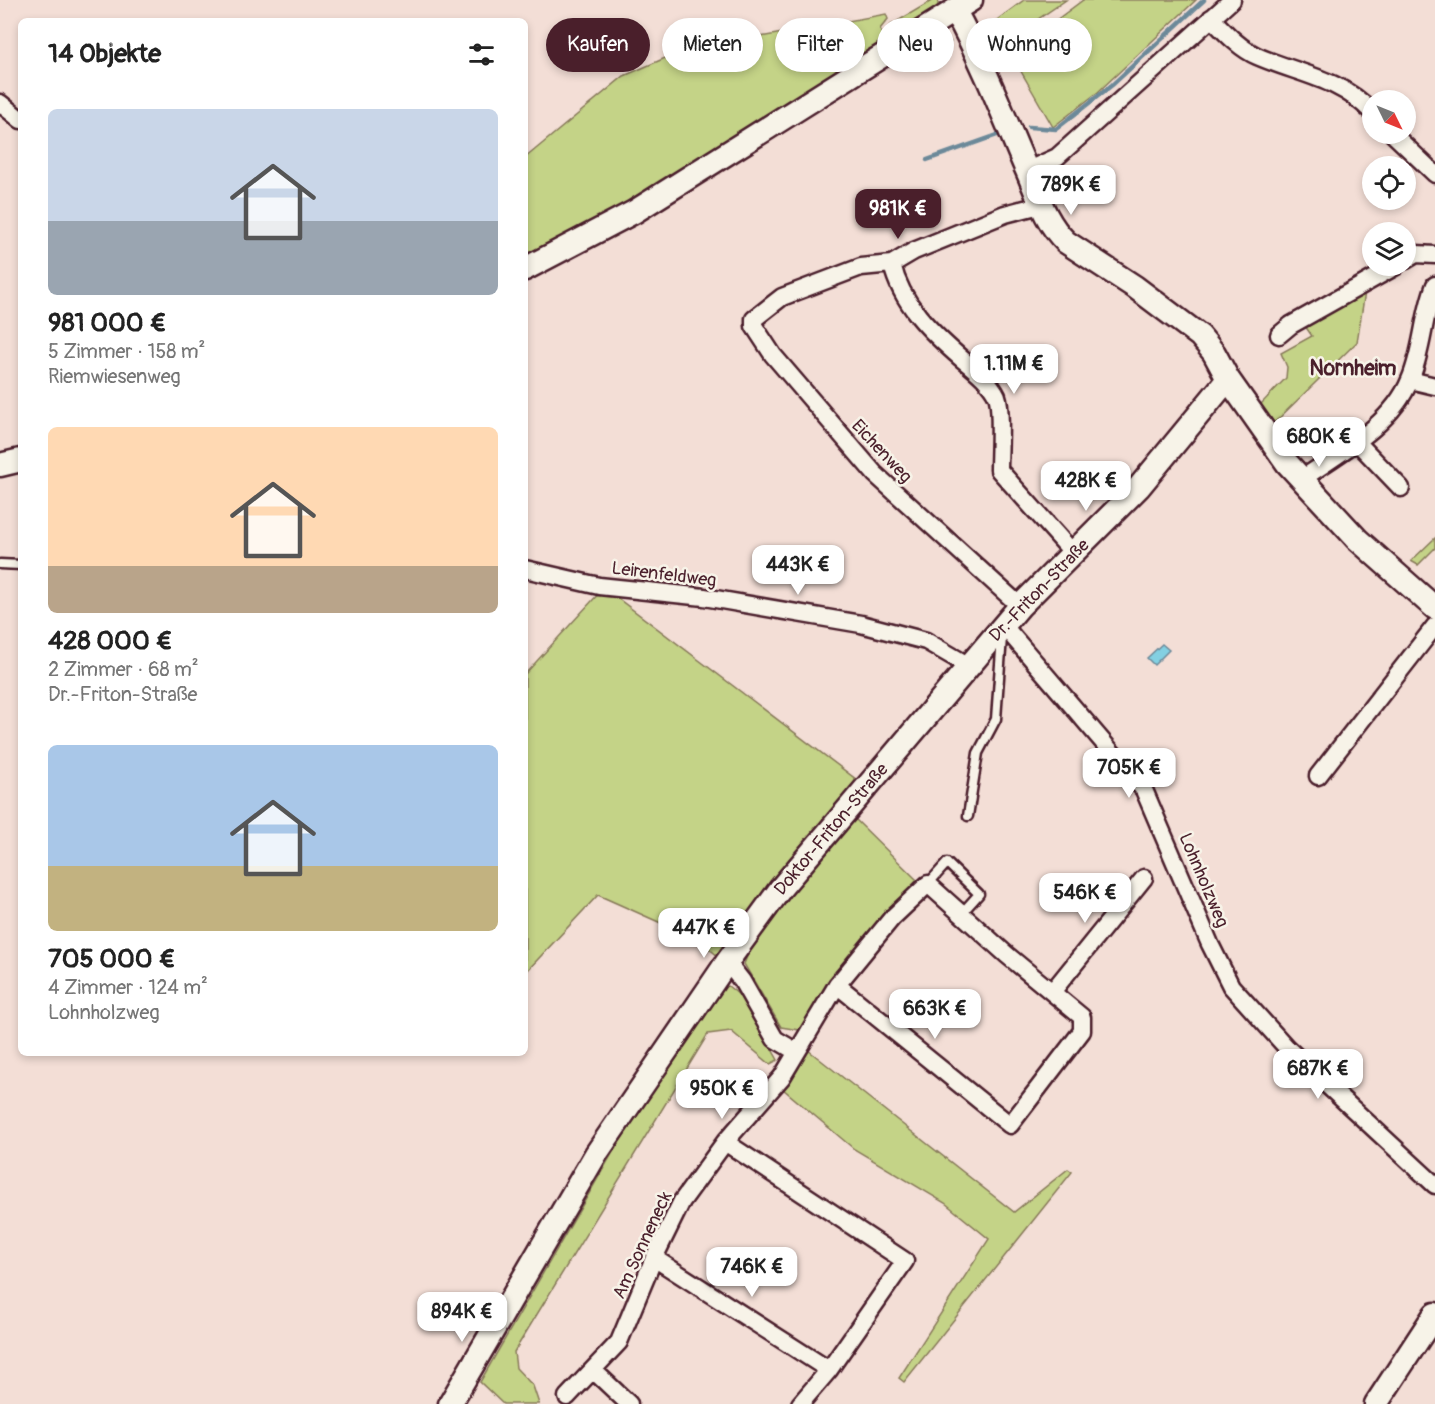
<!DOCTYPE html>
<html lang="de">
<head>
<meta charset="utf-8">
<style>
	body { margin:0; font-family:Pangolin,sans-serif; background:#f6f6f6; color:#222; height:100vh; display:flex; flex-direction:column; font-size:22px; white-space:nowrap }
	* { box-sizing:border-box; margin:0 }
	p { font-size:20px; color:#767676 }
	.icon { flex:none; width:33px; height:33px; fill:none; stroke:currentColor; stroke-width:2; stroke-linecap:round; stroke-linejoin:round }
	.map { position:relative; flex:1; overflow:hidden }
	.sheet { position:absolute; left:18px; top:18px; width:510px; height:1038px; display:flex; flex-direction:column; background:#fff; border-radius:9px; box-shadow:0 3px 9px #0003 }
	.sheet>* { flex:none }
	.top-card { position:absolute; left:546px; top:18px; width:570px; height:54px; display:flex; gap:12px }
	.needle { width:39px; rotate:133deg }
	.buttons { position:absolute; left:1362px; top:90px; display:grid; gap:12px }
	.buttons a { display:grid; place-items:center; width:54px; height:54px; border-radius:50%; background:#fff; box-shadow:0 3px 9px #0003; font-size:30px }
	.price { position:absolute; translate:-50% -51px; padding:0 14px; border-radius:12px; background:#fff; color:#222; font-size:20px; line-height:39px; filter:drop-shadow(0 2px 3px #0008) }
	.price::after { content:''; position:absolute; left:50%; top:36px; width:18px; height:14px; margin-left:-9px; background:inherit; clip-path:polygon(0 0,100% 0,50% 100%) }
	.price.active { background:#4a1f2b; color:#fff }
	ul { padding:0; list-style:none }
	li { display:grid; align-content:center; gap:12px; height:318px; padding:0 30px }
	li span { display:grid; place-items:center; height:186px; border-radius:9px; color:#555 }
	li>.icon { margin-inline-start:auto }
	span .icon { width:108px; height:108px; fill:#fffc; stroke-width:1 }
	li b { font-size:26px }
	h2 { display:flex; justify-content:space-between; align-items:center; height:72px; padding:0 30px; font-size:26px }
	.tag { padding:0 21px; border-radius:27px; background:#fff; box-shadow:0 3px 9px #0003; font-size:21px; line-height:54px }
	.tag.active { background:#4a1f2b; color:#fff }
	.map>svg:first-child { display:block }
</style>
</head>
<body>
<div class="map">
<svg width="1435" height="1404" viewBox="0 0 1435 1404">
	<rect width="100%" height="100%" fill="#f3ded6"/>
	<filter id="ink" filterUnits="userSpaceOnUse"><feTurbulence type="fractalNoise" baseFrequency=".0167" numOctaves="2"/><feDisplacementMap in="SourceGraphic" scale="12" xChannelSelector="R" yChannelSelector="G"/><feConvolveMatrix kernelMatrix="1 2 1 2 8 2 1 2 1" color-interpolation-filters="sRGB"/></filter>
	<g filter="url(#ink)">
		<!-- green -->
		<path fill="#c4d387" stroke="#877959" stroke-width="1.5" d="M 933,0 L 939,0 L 937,8 L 894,36 L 889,33 L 891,25 Z
			M 1024,0 L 1066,0 L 1000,45 L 990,25 Z
			M 1083,0 L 1196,0 L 1098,92 L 1053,127 L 1011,54 Z
			M 886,14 L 888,19 L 880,29 L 884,42 L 681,174 L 525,263 L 525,158 L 624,76 L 679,52 Z
			M 931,38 L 947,38 L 951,42 L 911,66 L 905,56 Z
			M 1365,292 L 1357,342 L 1272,425 L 1260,405 L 1286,378 L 1287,367 L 1281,353 L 1312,336 L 1305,326 Z
			M 1435,538 L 1435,548 L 1418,565 L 1411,561 Z
			M 602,590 L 620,592 L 616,597 L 861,783 L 720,958 L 699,940 L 598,895 L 525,973 L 525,674 Z
			M 853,817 L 917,880 C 873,927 833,975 799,1030 L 781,1027 L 744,964 L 753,941 Z
			M 728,986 L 743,998 L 778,1060 L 770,1064 L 731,1031 L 708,1034 L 514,1352 L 516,1368 L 533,1386 L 539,1404 L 503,1404 L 480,1382 L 613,1152 L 720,987 Z
			M 808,1050 L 1014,1212 L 1068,1169 L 1072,1172 L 904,1382 L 899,1378 L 989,1239 L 945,1203 L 854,1149 L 782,1088 Z"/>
		<!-- water -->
		<path fill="#83d0e2" stroke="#6c8999" stroke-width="1.5" d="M 1162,644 L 1169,650 L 1154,665 L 1147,658 Z"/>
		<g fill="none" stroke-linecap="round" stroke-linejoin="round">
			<!-- stream -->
			<path stroke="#6c8999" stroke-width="4.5" d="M 1029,127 L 1056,129 L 1112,85 L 1204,0
				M 927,160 L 1003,133"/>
			<defs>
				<path id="lane" d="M 982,66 L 1030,37
					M 0,564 L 21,565
					M 968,816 L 978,753 L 996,719 L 1002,637
					M 928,884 L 947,863 L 979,894 L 961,914"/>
				<path id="street" d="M 1211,18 C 1225,32 1239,48 1257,56 C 1298,74 1340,78 1372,112
					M 0,103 L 21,120
					M 1393,134 L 1435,174
					M 1028,170 L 1057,157 L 1232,0
					M 1406,260 L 1416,254 L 1435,255
					M 892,264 C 901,304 932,333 962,359 C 974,369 990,381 997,396 C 1002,409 999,454 999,470 L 1074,554
					M 1279,335 L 1291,325 L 1396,266
					M 1410,380 L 1435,386
					M 1356,441 L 1401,488
					M 1302,479 C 1339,453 1392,425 1410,380 C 1423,350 1423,315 1435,285
					M 525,569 L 599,586 L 704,597 L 861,624 L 926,641 L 969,666
					M 1020,606 L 875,474 L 773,355 L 754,326 L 754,319 L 782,297 L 861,267 L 892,264 L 914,251 L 1005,214 L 1040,205
					M 1003,625 L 1144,790 L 1210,944 L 1231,986 L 1287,1048 L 1435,1185
					M 1318,776 L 1435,626
					M 727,962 L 742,981 L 775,1039 L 797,1052
					M 1052,992 L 1144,878
					M 725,1142 L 905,1261 L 829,1370 L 800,1404
					M 654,1258 L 829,1370
					M 593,1370 L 629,1404
					M 567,1397 L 619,1342 L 654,1258 L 682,1201 L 725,1142 L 782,1077 L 837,985 L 892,918 L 928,884 L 1007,955 L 1082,1017 L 1082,1031 L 1010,1125 L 837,985"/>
				<path id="secondary" d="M 955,11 C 982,61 1003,114 1025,166 C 1037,192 1044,221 1066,242 L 1135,287 L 1200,336 L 1214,353 L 1228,379 L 1287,463 L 1357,539 L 1435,608
					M 525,269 L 634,212 L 971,0
					M 0,465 L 21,460
					M 450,1404 L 596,1154 L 727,962 L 781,888 L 1020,606 L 1139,487 L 1228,379
					M 1376,1404 L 1435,1314"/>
			</defs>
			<!-- lane casing -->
			<use href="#lane" stroke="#4a1f2b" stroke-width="13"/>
			<!-- street casing -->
			<use href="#street" stroke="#4a1f2b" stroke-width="21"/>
			<!-- secondary casing -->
			<use href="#secondary" stroke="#4a1f2b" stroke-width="27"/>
			<!-- lane -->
			<use href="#lane" stroke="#f7f3e8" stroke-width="8"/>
			<!-- street -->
			<use href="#street" stroke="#f7f3e8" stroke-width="16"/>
			<!-- secondary -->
			<use href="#secondary" stroke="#f7f3e8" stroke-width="22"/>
		</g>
	</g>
	<g text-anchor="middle" stroke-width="5" stroke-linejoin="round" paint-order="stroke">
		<!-- street labels -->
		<g font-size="18" fill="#4a1f2b" stroke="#f7f3e8">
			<text transform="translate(882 451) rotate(47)" y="6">Eichenweg</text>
			<text transform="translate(664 574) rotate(7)" y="6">Leirenfeldweg</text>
			<text transform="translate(1039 590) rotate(-46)" y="6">Dr.-Friton-Straße</text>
			<text transform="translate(831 829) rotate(-50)" y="6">Doktor-Friton-Straße</text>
			<text transform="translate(1204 880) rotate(67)" y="6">Lohnholzweg</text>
			<text transform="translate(642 1245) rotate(-65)" y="6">Am Sonneneck</text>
		</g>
		<!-- quarter labels -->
		<g font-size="21" font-weight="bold" fill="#4a1f2b" stroke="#f7f3e8">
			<text x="1353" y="375">Nornheim</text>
		</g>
	</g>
</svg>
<div class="buttons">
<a><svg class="needle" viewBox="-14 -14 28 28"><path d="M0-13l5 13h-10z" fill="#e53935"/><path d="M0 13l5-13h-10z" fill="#767676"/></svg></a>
<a><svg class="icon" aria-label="locate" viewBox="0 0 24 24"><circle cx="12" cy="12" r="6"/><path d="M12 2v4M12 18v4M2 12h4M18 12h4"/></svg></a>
<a><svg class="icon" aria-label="layers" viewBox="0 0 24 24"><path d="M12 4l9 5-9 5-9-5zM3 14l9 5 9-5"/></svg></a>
</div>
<b class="price" style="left:1071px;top:216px">789K €</b>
<b class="price active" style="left:898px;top:240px">981K €</b>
<b class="price" style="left:1014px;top:395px">1.11M €</b>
<b class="price" style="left:1319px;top:468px">680K €</b>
<b class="price" style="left:1086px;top:512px">428K €</b>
<b class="price" style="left:798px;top:596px">443K €</b>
<b class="price" style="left:1129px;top:799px">705K €</b>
<b class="price" style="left:1085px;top:924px">546K €</b>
<b class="price" style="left:704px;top:959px">447K €</b>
<b class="price" style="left:935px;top:1040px">663K €</b>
<b class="price" style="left:1318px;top:1100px">687K €</b>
<b class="price" style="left:722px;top:1120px">950K €</b>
<b class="price" style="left:752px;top:1298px">746K €</b>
<b class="price" style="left:462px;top:1343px">894K €</b>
<div class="top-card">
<a class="tag active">Kaufen</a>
<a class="tag">Mieten</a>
<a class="tag">Filter</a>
<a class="tag">Neu</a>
<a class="tag">Wohnung</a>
</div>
<section class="sheet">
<h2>14 Objekte<svg class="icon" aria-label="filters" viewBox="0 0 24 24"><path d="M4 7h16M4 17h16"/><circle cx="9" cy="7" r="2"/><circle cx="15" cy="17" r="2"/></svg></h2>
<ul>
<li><span style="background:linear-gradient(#c9d6e8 60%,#9aa5b1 0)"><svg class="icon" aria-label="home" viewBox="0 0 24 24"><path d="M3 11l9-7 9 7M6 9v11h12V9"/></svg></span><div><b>981 000 €</b><p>5 Zimmer · 158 m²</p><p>Riemwiesenweg</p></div></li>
<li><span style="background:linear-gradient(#ffd9b3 75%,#b9a48a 0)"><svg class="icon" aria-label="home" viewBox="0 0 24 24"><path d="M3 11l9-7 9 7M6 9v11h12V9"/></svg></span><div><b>428 000 €</b><p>2 Zimmer · 68 m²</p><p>Dr.-Friton-Straße</p></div></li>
<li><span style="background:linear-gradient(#a9c7e8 65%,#c2b280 0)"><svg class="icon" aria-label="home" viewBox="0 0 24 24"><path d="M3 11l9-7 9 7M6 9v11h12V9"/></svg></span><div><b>705 000 €</b><p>4 Zimmer · 124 m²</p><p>Lohnholzweg</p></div></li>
</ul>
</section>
</div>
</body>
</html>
